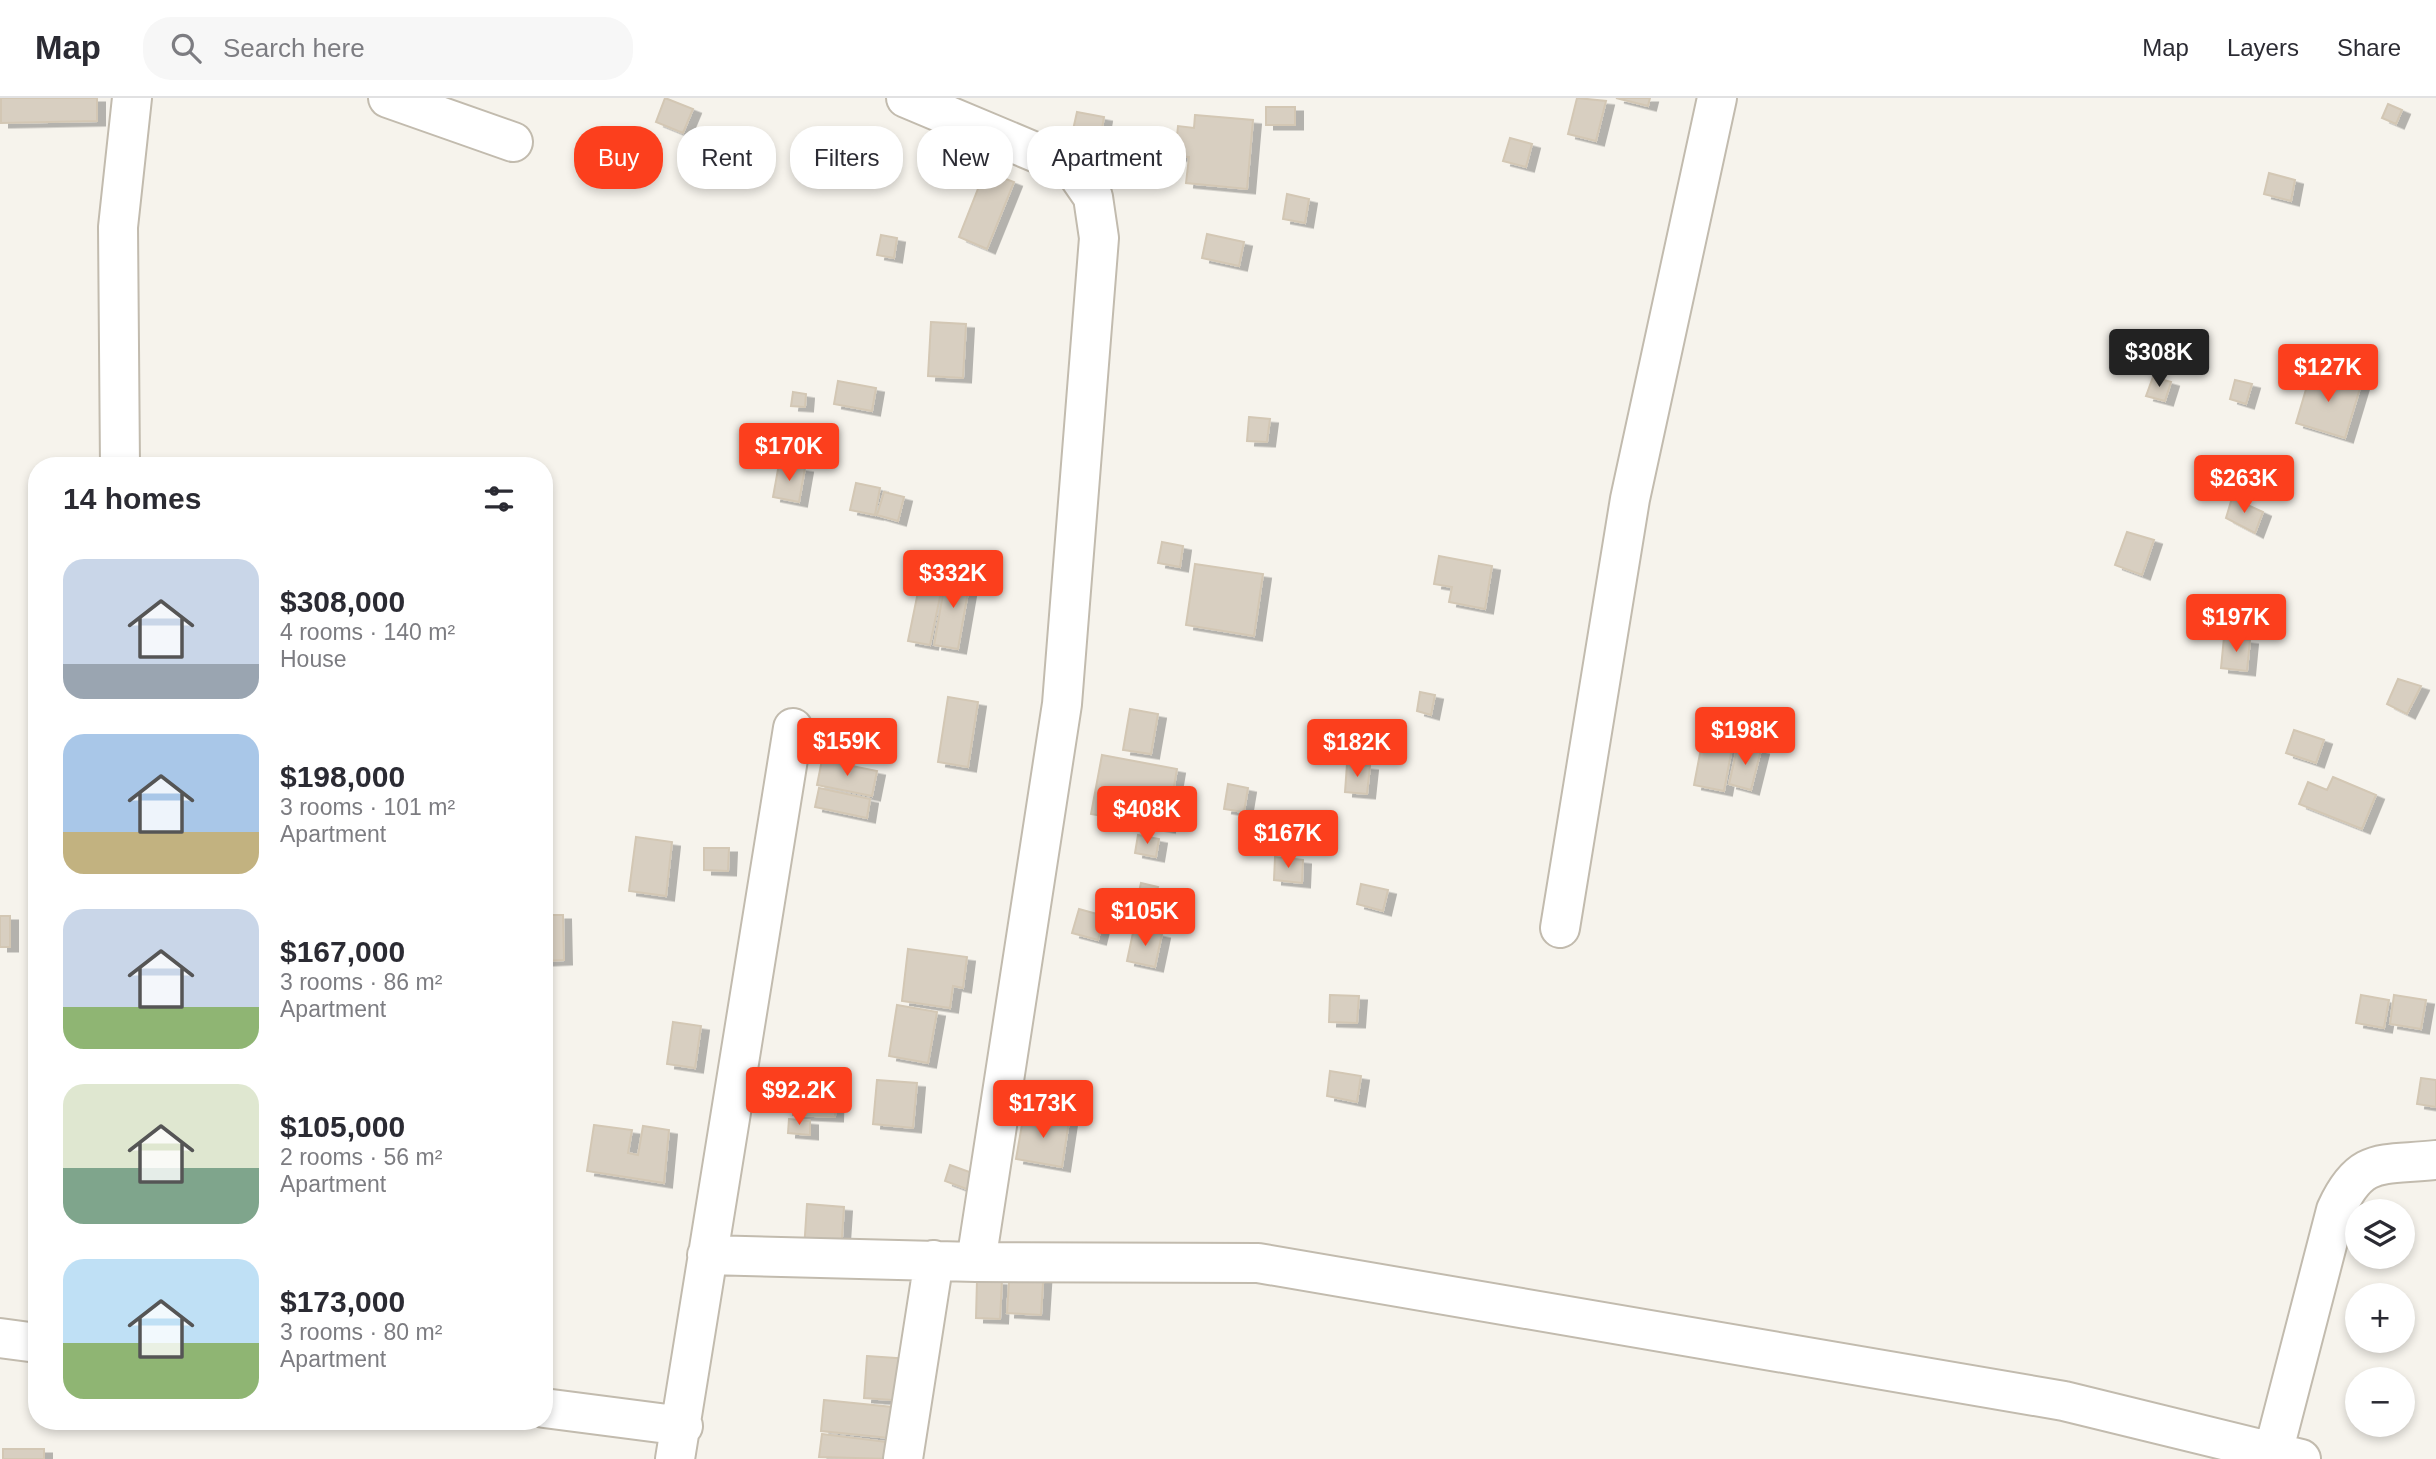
<!DOCTYPE html>
<html lang="en">
<head>
<meta charset="utf-8">
<style>
	body { margin:0; font-family:Helvetica,sans-serif; background:#f7f7f7; color:#2b2b33; height:100vh; display:flex; flex-direction:column; font-size:26px; white-space:nowrap }
	* { box-sizing:border-box; margin:0 }
	p { font-size:23px; color:#7c7c81 }
	.icon { flex:none; width:38px; height:38px; fill:none; stroke:currentColor; stroke-width:2; stroke-linecap:round; stroke-linejoin:round }
	.map { position:relative; flex:1; overflow:hidden }
	.side { position:absolute; left:28px; top:359px; width:525px; height:973px; display:flex; flex-direction:column; background:#fff; border-radius:28px; box-shadow:0 4px 10px #0003 }
	.side>* { flex:none }
	.guide { position:absolute; left:574px; top:28px; width:665px; height:63px; display:flex; gap:14px }
	.tools { position:absolute; left:2345px; top:1101px; display:grid; gap:14px }
	.tools a { display:grid; place-items:center; width:70px; height:70px; border-radius:50%; background:#fff; box-shadow:0 4px 10px #0003; font-size:35px }
	.price { position:absolute; translate:-50% -60px; padding:0 16px; border-radius:7px; background:#fc3f1d; color:#fff; font-size:23px; line-height:46px; filter:drop-shadow(0 2px 4px #0008) }
	.price::after { content:''; position:absolute; left:50%; top:42px; width:21px; height:16px; margin-left:-10px; background:inherit; clip-path:polygon(0 0,100% 0,50% 100%) }
	.price.selected { background:#222; color:#fff }
	ul { padding:0; list-style:none }
	li { display:flex; align-items:center; gap:21px; height:175px; padding:0 35px }
	li span { display:grid; place-items:center; flex:none; width:196px; height:140px; border-radius:21px; color:#555 }
	li>.icon { margin-inline-start:auto }
	span .icon { width:84px; height:84px; fill:#fffc; stroke-width:1 }
	li b { font-size:30px }
	h2 { display:flex; justify-content:space-between; align-items:center; height:84px; padding:0 35px; font-size:30px }
	.tag { padding:0 24px; border-radius:28px; background:#fff; box-shadow:0 4px 10px #0003; font-size:24px; line-height:63px }
	.tag.selected { background:#fc3f1d; color:#fff }
	header { display:flex; align-items:center; gap:42px; box-sizing:border-box; height:98px; padding:0 35px; background:#fff; border-bottom:2px solid #e1e1e2 }
	header strong { font-size:33px }
	nav { display:flex; gap:38px; margin-inline-start:auto; font-size:24px }
	.search { width:490px; height:63px; background:#f7f7f7; display:flex; align-items:center; gap:18px; box-sizing:border-box; padding:0 24px; border-radius:28px; color:#7c7c81; font-size:26px }
	.map>svg:first-child { display:block }
</style>
</head>
<body>
<header>
<strong>Map</strong>
<div class="search"><svg class="icon" aria-label="search" viewBox="0 0 24 24"><circle cx="10" cy="10" r="6"/><path d="M15 15l6 6"/></svg>Search here</div>
<nav><a>Map</a><a>Layers</a><a>Share</a></nav>
</header>
<div class="map">
<svg width="2436" height="1361" viewBox="0 0 2436 1361">
	<defs>
		<filter id="shadow"><feDropShadow dx="8" dy="4.5" stdDeviation="0" flood-color="#0004"/></filter>
	</defs>
	<rect width="100%" height="100%" fill="#f6f3ec"/>
	<!-- building -->
	<path fill="#d8cfc1" stroke="#d3c7b4" stroke-width="2" filter="url(#shadow)" d="M 1,0 L 97,0 L 97,23 L 1,25 Z
		M 665,0 L 693,11 L 683,35 L 656,24 Z
		M 1577,0 L 1606,3 L 1596,43 L 1568,36 Z
		M 1616,0 L 1650,0 L 1648,8 Z
		M 2388,6 L 2402,12 L 2396,26 L 2382,20 Z
		M 1266,9 L 1295,9 L 1295,27 L 1266,27 Z
		M 1077,14 L 1104,19 L 1101,36 L 1073,32 Z
		M 1195,17 L 1253,22 L 1247,91 L 1186,85 L 1189,59 L 1175,58 L 1178,28 L 1194,30 Z
		M 1510,40 L 1532,46 L 1526,69 L 1503,63 Z
		M 985,73 L 1014,84 L 987,151 L 959,139 Z
		M 2269,75 L 2295,82 L 2291,103 L 2264,96 Z
		M 1287,96 L 1309,101 L 1305,125 L 1283,121 Z
		M 1207,136 L 1244,144 L 1239,168 L 1202,160 Z
		M 881,137 L 897,140 L 894,160 L 877,157 Z
		M 931,224 L 966,226 L 963,280 L 928,278 Z
		M 2312,271 L 2361,287 L 2345,340 L 2296,325 Z
		M 2153,279 L 2171,284 L 2165,303 L 2146,298 Z
		M 2235,282 L 2252,286 L 2246,306 L 2230,301 Z
		M 838,283 L 876,290 L 872,313 L 834,306 Z
		M 793,294 L 806,296 L 805,309 L 791,308 Z
		M 1249,319 L 1270,321 L 1267,344 L 1247,343 Z
		M 779,366 L 805,370 L 799,404 L 773,399 Z
		M 856,385 L 880,390 L 875,417 L 850,412 Z
		M 884,394 L 904,399 L 898,423 L 877,417 Z
		M 2232,400 L 2263,414 L 2255,435 L 2226,420 Z
		M 2127,434 L 2154,442 L 2142,477 L 2115,467 Z
		M 1162,444 L 1183,448 L 1180,469 L 1158,465 Z
		M 1439,458 L 1492,468 L 1485,511 L 1449,504 L 1452,489 L 1434,486 Z
		M 1195,466 L 1263,476 L 1254,538 L 1186,527 Z
		M 947,473 L 971,477 L 958,551 L 934,547 Z
		M 919,489 L 941,494 L 930,547 L 908,543 Z
		M 2224,539 L 2250,542 L 2247,573 L 2221,570 Z
		M 2398,581 L 2421,588 L 2407,616 L 2387,606 Z
		M 1420,594 L 1435,597 L 1431,617 L 1417,613 Z
		M 948,599 L 978,604 L 968,669 L 938,664 Z
		M 1130,611 L 1158,616 L 1151,656 L 1123,652 Z
		M 2294,632 L 2324,642 L 2316,665 L 2286,655 Z
		M 1702,645 L 1732,650 L 1724,693 L 1694,687 Z
		M 1738,646 L 1761,652 L 1751,692 L 1729,686 Z
		M 1102,657 L 1177,671 L 1167,730 L 1091,716 Z
		M 822,662 L 877,673 L 872,698 L 817,687 Z
		M 1347,666 L 1370,668 L 1367,696 L 1345,694 Z
		M 2333,679 L 2376,697 L 2362,731 L 2299,706 L 2308,684 L 2327,692 Z
		M 1228,686 L 1248,690 L 1244,714 L 1224,711 Z
		M 819,690 L 870,701 L 867,720 L 815,709 Z
		M 1138,737 L 1159,741 L 1156,759 L 1135,755 Z
		M 636,739 L 672,744 L 666,798 L 629,793 Z
		M 704,750 L 729,750 L 728,773 L 704,772 Z
		M 1275,759 L 1303,762 L 1302,785 L 1274,782 Z
		M 1141,785 L 1158,789 L 1153,806 L 1137,802 Z
		M 1361,786 L 1388,792 L 1383,813 L 1357,806 Z
		M 1079,811 L 1104,818 L 1098,842 L 1072,835 Z
		M 544,817 L 563,817 L 564,862 L 544,863 Z
		M 0,818 L 10,818 L 10,849 L 0,849 Z
		M 1134,830 L 1162,836 L 1155,869 L 1127,863 Z
		M 908,851 L 967,859 L 963,890 L 953,888 L 950,910 L 902,903 Z
		M 1330,897 L 1359,898 L 1357,925 L 1329,924 Z
		M 2361,897 L 2389,902 L 2384,930 L 2356,925 Z
		M 2394,897 L 2426,902 L 2421,931 L 2390,926 Z
		M 897,907 L 937,914 L 928,965 L 889,958 Z
		M 673,924 L 701,928 L 695,970 L 667,966 Z
		M 1330,973 L 1361,978 L 1357,1004 L 1327,998 Z
		M 2421,980 L 2436,982 L 2436,1009 L 2417,1006 Z
		M 877,982 L 917,985 L 913,1030 L 873,1026 Z
		M 795,988 L 836,990 L 835,1019 L 793,1017 Z
		M 1024,1015 L 1069,1023 L 1062,1069 L 1016,1061 Z
		M 789,1021 L 810,1023 L 810,1037 L 788,1035 Z
		M 594,1027 L 632,1032 L 628,1055 L 638,1057 L 643,1028 L 669,1032 L 664,1085 L 587,1073 Z
		M 950,1067 L 978,1077 L 972,1093 L 945,1083 Z
		M 807,1106 L 844,1109 L 841,1155 L 804,1152 Z
		M 1010,1169 L 1044,1170 L 1041,1217 L 1007,1215 Z
		M 977,1182 L 1002,1183 L 1000,1221 L 976,1220 Z
		M 867,1258 L 910,1261 L 907,1303 L 864,1300 Z
		M 824,1302 L 902,1310 L 899,1341 L 821,1333 Z
		M 822,1336 L 895,1345 L 893,1361 L 819,1359 Z
		M 3,1351 L 44,1351 L 44,1361 L 3,1361 Z"/>
	<g fill="none" stroke-linecap="round" stroke-linejoin="round">
		<defs>
			<path id="street" d="M 388,0 L 513,44
				M 906,0 L 1073,70 L 1093,99 L 1099,140 L 1062,606 L 976,1164
				M 120,368 L 118,129 L 132,0
				M 1560,830 L 1630,401 L 1717,0
				M 707,1157 L 976,1164 L 1258,1165 L 2064,1303 L 2301,1361
				M 0,1240 L 37,1245
				M 544,1310 L 683,1328
				M 2273,1355 L 2336,1112 C 2361,1057 2382,1068 2436,1062
				M 675,1361 L 793,630
				M 903,1361 L 934,1162"/>
		</defs>
		<!-- street casing -->
		<use href="#street" stroke="#c2bbae" stroke-width="42"/>
		<!-- street -->
		<use href="#street" stroke="#fff" stroke-width="38"/>
	</g>
</svg>
<div class="tools">
<a><svg class="icon" aria-label="layers" viewBox="0 0 24 24"><path d="M12 4l9 5-9 5-9-5zM3 14l9 5 9-5"/></svg></a>
<a>+</a>
<a>−</a>
</div>
<b class="price selected" style="left:2159px;top:291px">$308K</b>
<b class="price" style="left:2328px;top:306px">$127K</b>
<b class="price" style="left:789px;top:385px">$170K</b>
<b class="price" style="left:2244px;top:417px">$263K</b>
<b class="price" style="left:953px;top:512px">$332K</b>
<b class="price" style="left:2236px;top:556px">$197K</b>
<b class="price" style="left:1745px;top:669px">$198K</b>
<b class="price" style="left:847px;top:680px">$159K</b>
<b class="price" style="left:1357px;top:681px">$182K</b>
<b class="price" style="left:1147px;top:748px">$408K</b>
<b class="price" style="left:1288px;top:772px">$167K</b>
<b class="price" style="left:1145px;top:850px">$105K</b>
<b class="price" style="left:799px;top:1029px">$92.2K</b>
<b class="price" style="left:1043px;top:1042px">$173K</b>
<div class="guide">
<a class="tag selected">Buy</a>
<a class="tag">Rent</a>
<a class="tag">Filters</a>
<a class="tag">New</a>
<a class="tag">Apartment</a>
</div>
<section class="side">
<h2>14 homes<svg class="icon" aria-label="filters" viewBox="0 0 24 24"><path d="M4 7h16M4 17h16"/><circle cx="9" cy="7" r="2"/><circle cx="15" cy="17" r="2"/></svg></h2>
<ul>
<li><span style="background:linear-gradient(#c9d6e8 75%,#9aa5b1 0)"><svg class="icon" aria-label="home" viewBox="0 0 24 24"><path d="M3 11l9-7 9 7M6 9v11h12V9"/></svg></span><div><b>$308,000</b><p>4 rooms · 140 m²</p><p>House</p></div></li>
<li><span style="background:linear-gradient(#a9c7e8 70%,#c2b280 0)"><svg class="icon" aria-label="home" viewBox="0 0 24 24"><path d="M3 11l9-7 9 7M6 9v11h12V9"/></svg></span><div><b>$198,000</b><p>3 rooms · 101 m²</p><p>Apartment</p></div></li>
<li><span style="background:linear-gradient(#c9d6e8 70%,#8fb573 0)"><svg class="icon" aria-label="home" viewBox="0 0 24 24"><path d="M3 11l9-7 9 7M6 9v11h12V9"/></svg></span><div><b>$167,000</b><p>3 rooms · 86 m²</p><p>Apartment</p></div></li>
<li><span style="background:linear-gradient(#dfe7d0 60%,#7fa58c 0)"><svg class="icon" aria-label="home" viewBox="0 0 24 24"><path d="M3 11l9-7 9 7M6 9v11h12V9"/></svg></span><div><b>$105,000</b><p>2 rooms · 56 m²</p><p>Apartment</p></div></li>
<li><span style="background:linear-gradient(#bfe0f5 60%,#8fb573 0)"><svg class="icon" aria-label="home" viewBox="0 0 24 24"><path d="M3 11l9-7 9 7M6 9v11h12V9"/></svg></span><div><b>$173,000</b><p>3 rooms · 80 m²</p><p>Apartment</p></div></li>
</ul>
</section>
</div>
</body>
</html>
